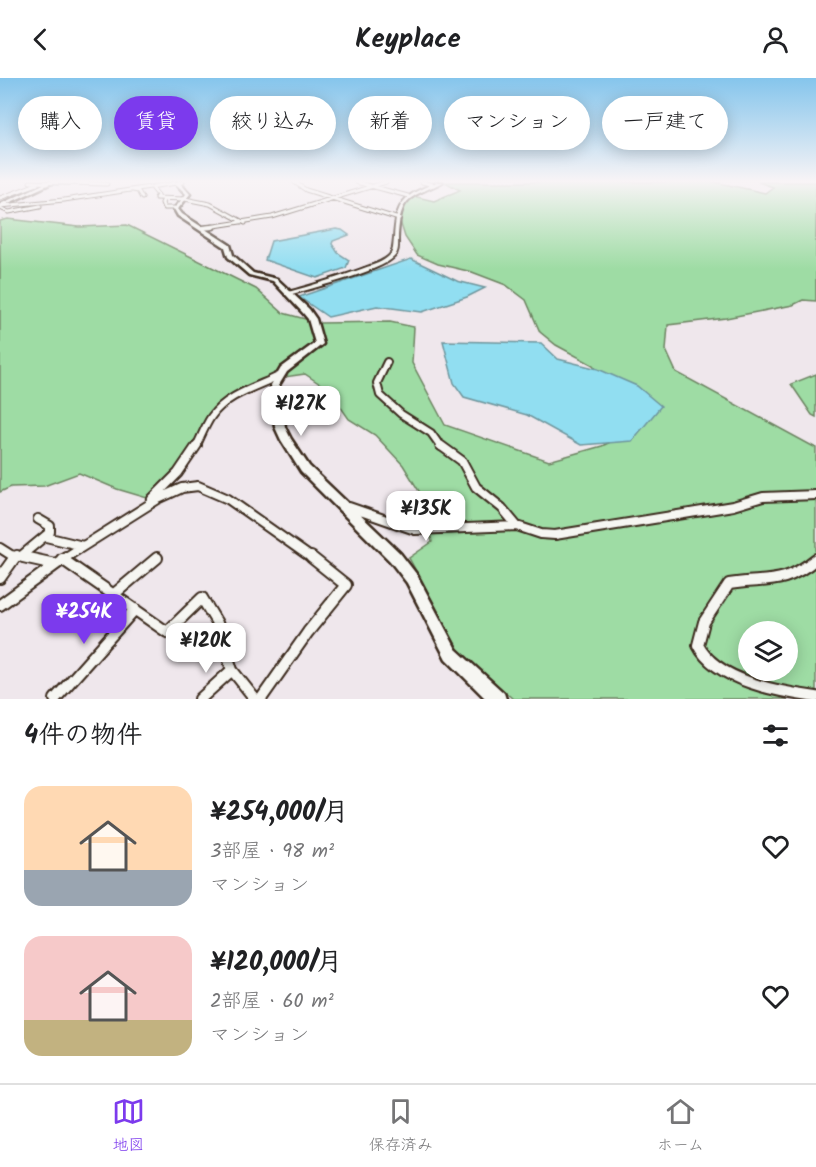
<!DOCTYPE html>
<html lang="ja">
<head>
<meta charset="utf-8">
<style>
	body { margin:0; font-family:Kalam,"Klee One",sans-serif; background:#f6f6f6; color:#202124; height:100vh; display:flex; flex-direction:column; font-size:22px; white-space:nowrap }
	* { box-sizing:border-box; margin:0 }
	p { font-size:20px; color:#757577 }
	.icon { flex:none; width:33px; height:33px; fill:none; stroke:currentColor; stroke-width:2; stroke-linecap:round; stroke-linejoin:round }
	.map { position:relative; height:621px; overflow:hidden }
	.sheet { display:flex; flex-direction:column; background:#fff; flex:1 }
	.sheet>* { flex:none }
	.banner { position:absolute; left:18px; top:18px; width:780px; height:54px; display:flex; gap:12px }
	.buttons { position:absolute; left:738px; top:543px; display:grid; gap:12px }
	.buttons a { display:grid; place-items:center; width:60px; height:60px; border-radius:50%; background:#fff; box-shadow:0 3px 15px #0003; font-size:30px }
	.price { position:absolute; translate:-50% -51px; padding:0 14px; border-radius:12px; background:#fff; color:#222; font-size:20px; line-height:39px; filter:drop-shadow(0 2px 3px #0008) }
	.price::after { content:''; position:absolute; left:50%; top:36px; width:18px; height:14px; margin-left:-9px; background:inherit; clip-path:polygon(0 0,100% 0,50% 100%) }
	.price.active { background:#7c3aed; color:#fff }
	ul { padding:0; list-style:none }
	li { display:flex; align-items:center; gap:18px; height:150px; padding:0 24px }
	li span { display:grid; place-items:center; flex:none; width:168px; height:120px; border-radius:18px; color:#555 }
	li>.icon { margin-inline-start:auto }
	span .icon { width:72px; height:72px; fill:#fffc; stroke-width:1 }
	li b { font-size:26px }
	h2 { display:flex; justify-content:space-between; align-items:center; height:72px; padding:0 24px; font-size:26px }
	.pill { padding:0 21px; border-radius:27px; background:#fff; box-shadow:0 3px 15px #0003; font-size:21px; line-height:54px }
	.pill.active { background:#7c3aed; color:#fff }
	header { display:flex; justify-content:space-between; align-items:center; height:78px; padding:0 24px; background:#fff; font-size:27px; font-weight:700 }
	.dock { display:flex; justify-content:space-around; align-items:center; height:84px; border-top:2px solid #e0e0e0; background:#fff; font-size:16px; color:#757577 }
	.dock a { display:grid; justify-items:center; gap:3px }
	.dock .active { color:#7c3aed }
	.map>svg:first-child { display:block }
</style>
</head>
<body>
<header><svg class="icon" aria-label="back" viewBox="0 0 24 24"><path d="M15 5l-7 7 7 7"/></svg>Keyplace<svg class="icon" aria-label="person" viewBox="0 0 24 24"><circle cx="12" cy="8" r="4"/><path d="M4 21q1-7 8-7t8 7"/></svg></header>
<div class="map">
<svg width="816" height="621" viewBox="0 0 816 621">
	<rect width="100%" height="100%" fill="#efe7ec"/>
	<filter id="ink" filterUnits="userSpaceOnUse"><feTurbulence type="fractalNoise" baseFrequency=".0167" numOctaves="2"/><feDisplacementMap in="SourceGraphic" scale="12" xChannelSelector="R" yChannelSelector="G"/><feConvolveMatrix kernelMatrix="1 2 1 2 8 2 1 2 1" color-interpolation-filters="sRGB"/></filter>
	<g filter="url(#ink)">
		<!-- green -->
		<path fill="#9edca4" stroke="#6c8361" stroke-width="1.5" fill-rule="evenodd" d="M 445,104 L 715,104 L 765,115 L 773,109 L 758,104 L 816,104 L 816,223 L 803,222 L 793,227 L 726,240 L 668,247 L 666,272 L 676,294 L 816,370 L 816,621 L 513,621 L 460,574 L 409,480 L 432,464 L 422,418 L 403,387 L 375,357 L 349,341 L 329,312 L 305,296 C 274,300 240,306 216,328 C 205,337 199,356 192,368 C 181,387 165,407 147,420 L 117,411 L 79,395 L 44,408 L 11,409 L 0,414 L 0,143 L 8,141 L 79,149 L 127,147 L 256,211 L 283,235 L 320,245 L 390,244 L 414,249 L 412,285 L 445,347 L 549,383 L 602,368 L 630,355 L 618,318 L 593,287 L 556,267 L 540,254 L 526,222 L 506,207 L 472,194 L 438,186 L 417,177 L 405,159 L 400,143 L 401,131 L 413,118 L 434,123 L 460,112 ZM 748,554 L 788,554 L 788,592 L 748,592 Z
			M 816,296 L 816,339 L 812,337 L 791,306 Z"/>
		<!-- water -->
		<path fill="#91def1" stroke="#6f969d" stroke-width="1.5" d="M 336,151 L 342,152 L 349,157 L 333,163 L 332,166 L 338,175 L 349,182 L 346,190 L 317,200 L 265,182 L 271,163 Z
			M 411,181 L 457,203 L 485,210 L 467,219 L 422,234 L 377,228 L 328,239 L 299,219 Z
			M 443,263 L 541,265 L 558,281 L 598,291 L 637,308 L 661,328 L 632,363 L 581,367 L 527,337 L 464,319 L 454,305 Z"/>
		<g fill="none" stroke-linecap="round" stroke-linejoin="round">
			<!-- stream -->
			<path stroke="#6f969d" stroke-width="1.5" d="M 51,107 L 87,107"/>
			<defs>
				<path id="minor-far4" d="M 30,104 L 107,106
					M 294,104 L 306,112 L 399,141
					M 356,104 L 408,118
					M 422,104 L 434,107
					M 154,108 L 153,111 L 158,117 L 156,120 L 185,121
					M 133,112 L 138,113 L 142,120
					M 0,120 L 37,106
					M 164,121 L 162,125 L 164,130 L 177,130
					M 185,121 L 210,126 L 245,145
					M 0,128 L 64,122 L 183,104
					M 0,130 L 9,134 L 40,128
					M 202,150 L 272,139 L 386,104"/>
				<path id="minor-far3" d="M 202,150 L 213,149"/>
				<path id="minor-far2" d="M 387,284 L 377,305 L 380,317 L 401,336 L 431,355 L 441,369
					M 196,369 C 201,359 205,348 211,339 C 226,317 256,309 279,298"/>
				<path id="minor-far1" d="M 440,367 L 462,383 L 476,409 L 502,430 L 517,448
					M 152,421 L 178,395 L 197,367
					M 349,429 L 415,452 L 517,448 L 541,456 L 555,457 L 733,428 L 763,419 L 816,417
					M 46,459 L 83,468
					M 0,470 L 11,477 L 30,481
					M 21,478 L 50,454 L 50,448 L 38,441
					M 14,481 L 17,477
					M 63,481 L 158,421 L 182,410 L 198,408 L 228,421 L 313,481"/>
				<path id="minor" d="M 23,479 L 55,486
					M 62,481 L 167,554 L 202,520 L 217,545 L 232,592 L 255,621
					M 816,481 C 783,508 768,500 729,506 L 704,544 L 698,567 C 716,603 779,614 816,619
					M 0,500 L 15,479
					M 113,517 L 157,480
					M 0,527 L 66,479
					M 55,621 L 135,531
					M 200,621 L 232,592
					M 261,621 L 308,554 L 346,507 L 311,479"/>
				<path id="tertiary" d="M 437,104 L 443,104 C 408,121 400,118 398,161 C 398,167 399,174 394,179 C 380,194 312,210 289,217 L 285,217 L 285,215 C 312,207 338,200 364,190 C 373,187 383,184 389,178 C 394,173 393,167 394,161 C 396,123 403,118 437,104 Z"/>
				<path id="secondary" d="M 48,104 L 54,104 L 0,129 L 0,126 Z
					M 174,104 L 179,104 L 190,116 L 178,131 L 182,136 L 230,167 L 233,177 L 253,195 L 277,201 L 309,231 L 316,241 L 323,266 L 287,294 L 279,307 L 285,349 L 291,361 L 309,388 L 400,475 L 417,497 L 456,571 L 504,615 L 506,621 L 486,621 L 446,581 L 407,505 L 390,483 L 301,394 L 281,362 L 275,349 L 271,307 L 281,290 L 315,265 L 308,241 L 303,235 L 273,203 L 249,197 L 228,179 L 225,169 L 178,138 L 174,131 L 186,116 Z"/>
			</defs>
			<!-- minor-far4 casing -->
			<use href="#minor-far4" stroke="#3b2a1e" stroke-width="5"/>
			<!-- minor-far3 casing -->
			<use href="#minor-far3" stroke="#3b2a1e" stroke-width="7"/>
			<!-- minor-far2 casing -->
			<use href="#minor-far2" stroke="#3b2a1e" stroke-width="10"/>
			<!-- minor-far1 casing -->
			<use href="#minor-far1" stroke="#3b2a1e" stroke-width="12"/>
			<!-- minor casing -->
			<use href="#minor" stroke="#3b2a1e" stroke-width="14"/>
			<!-- tertiary casing -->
			<use href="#tertiary" stroke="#3b2a1e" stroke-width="4"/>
			<!-- secondary casing -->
			<use href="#secondary" stroke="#3b2a1e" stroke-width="5"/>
			<!-- minor-far4 -->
			<use href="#minor-far4" stroke="#f6f6f2" stroke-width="3"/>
			<!-- minor-far3 -->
			<use href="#minor-far3" stroke="#f6f6f2" stroke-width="4"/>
			<!-- minor-far2 -->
			<use href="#minor-far2" stroke="#f6f6f2" stroke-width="6"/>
			<!-- minor-far1 -->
			<use href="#minor-far1" stroke="#f6f6f2" stroke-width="8"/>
			<!-- minor -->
			<use href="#minor" stroke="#f6f6f2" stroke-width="10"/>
			<!-- tertiary -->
			<use href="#tertiary" fill="#f6f6f2" fill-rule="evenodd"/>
			<!-- secondary -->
			<use href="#secondary" fill="#f6f6f2" fill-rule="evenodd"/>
		</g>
	</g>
	<!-- sky -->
	<linearGradient id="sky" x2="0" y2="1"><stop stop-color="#85c5ec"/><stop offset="0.54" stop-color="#f8f4f6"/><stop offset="1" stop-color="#f8f4f6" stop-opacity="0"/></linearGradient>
	<rect width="816" height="191" fill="url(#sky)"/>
</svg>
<div class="buttons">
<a><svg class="icon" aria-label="layers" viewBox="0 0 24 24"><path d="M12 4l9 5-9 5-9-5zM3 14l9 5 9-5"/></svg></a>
</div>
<b class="price" style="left:301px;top:359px">¥127K</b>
<b class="price" style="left:426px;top:464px">¥135K</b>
<b class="price active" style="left:84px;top:567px">¥254K</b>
<b class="price" style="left:206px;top:596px">¥120K</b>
<div class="banner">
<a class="pill">購入</a>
<a class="pill active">賃貸</a>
<a class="pill">絞り込み</a>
<a class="pill">新着</a>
<a class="pill">マンション</a>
<a class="pill">一戸建て</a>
</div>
</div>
<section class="sheet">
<h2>4件の物件<svg class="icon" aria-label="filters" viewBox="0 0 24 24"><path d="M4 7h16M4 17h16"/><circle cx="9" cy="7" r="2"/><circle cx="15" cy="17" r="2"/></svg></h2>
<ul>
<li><span style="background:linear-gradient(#ffd9b3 70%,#9aa5b1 0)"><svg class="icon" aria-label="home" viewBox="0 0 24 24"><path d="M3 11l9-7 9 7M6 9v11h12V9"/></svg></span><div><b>¥254,000/月</b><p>3部屋 · 98 m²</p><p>マンション</p></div><svg class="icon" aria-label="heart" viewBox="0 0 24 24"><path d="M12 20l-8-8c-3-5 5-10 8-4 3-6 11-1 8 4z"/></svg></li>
<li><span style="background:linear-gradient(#f6c9c9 70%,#c2b280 0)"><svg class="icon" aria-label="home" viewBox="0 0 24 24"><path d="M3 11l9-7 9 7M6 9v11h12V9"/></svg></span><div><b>¥120,000/月</b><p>2部屋 · 60 m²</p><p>マンション</p></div><svg class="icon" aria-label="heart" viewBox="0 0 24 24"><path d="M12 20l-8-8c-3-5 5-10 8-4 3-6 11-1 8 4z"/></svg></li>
</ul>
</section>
<nav class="dock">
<a class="active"><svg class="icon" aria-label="map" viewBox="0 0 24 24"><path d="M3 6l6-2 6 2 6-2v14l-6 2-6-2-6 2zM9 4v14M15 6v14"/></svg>地図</a>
<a><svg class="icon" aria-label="saved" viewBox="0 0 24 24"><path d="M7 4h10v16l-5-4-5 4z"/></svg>保存済み</a>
<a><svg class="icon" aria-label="home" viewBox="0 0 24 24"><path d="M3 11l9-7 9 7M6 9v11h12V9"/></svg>ホーム</a>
</nav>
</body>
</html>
